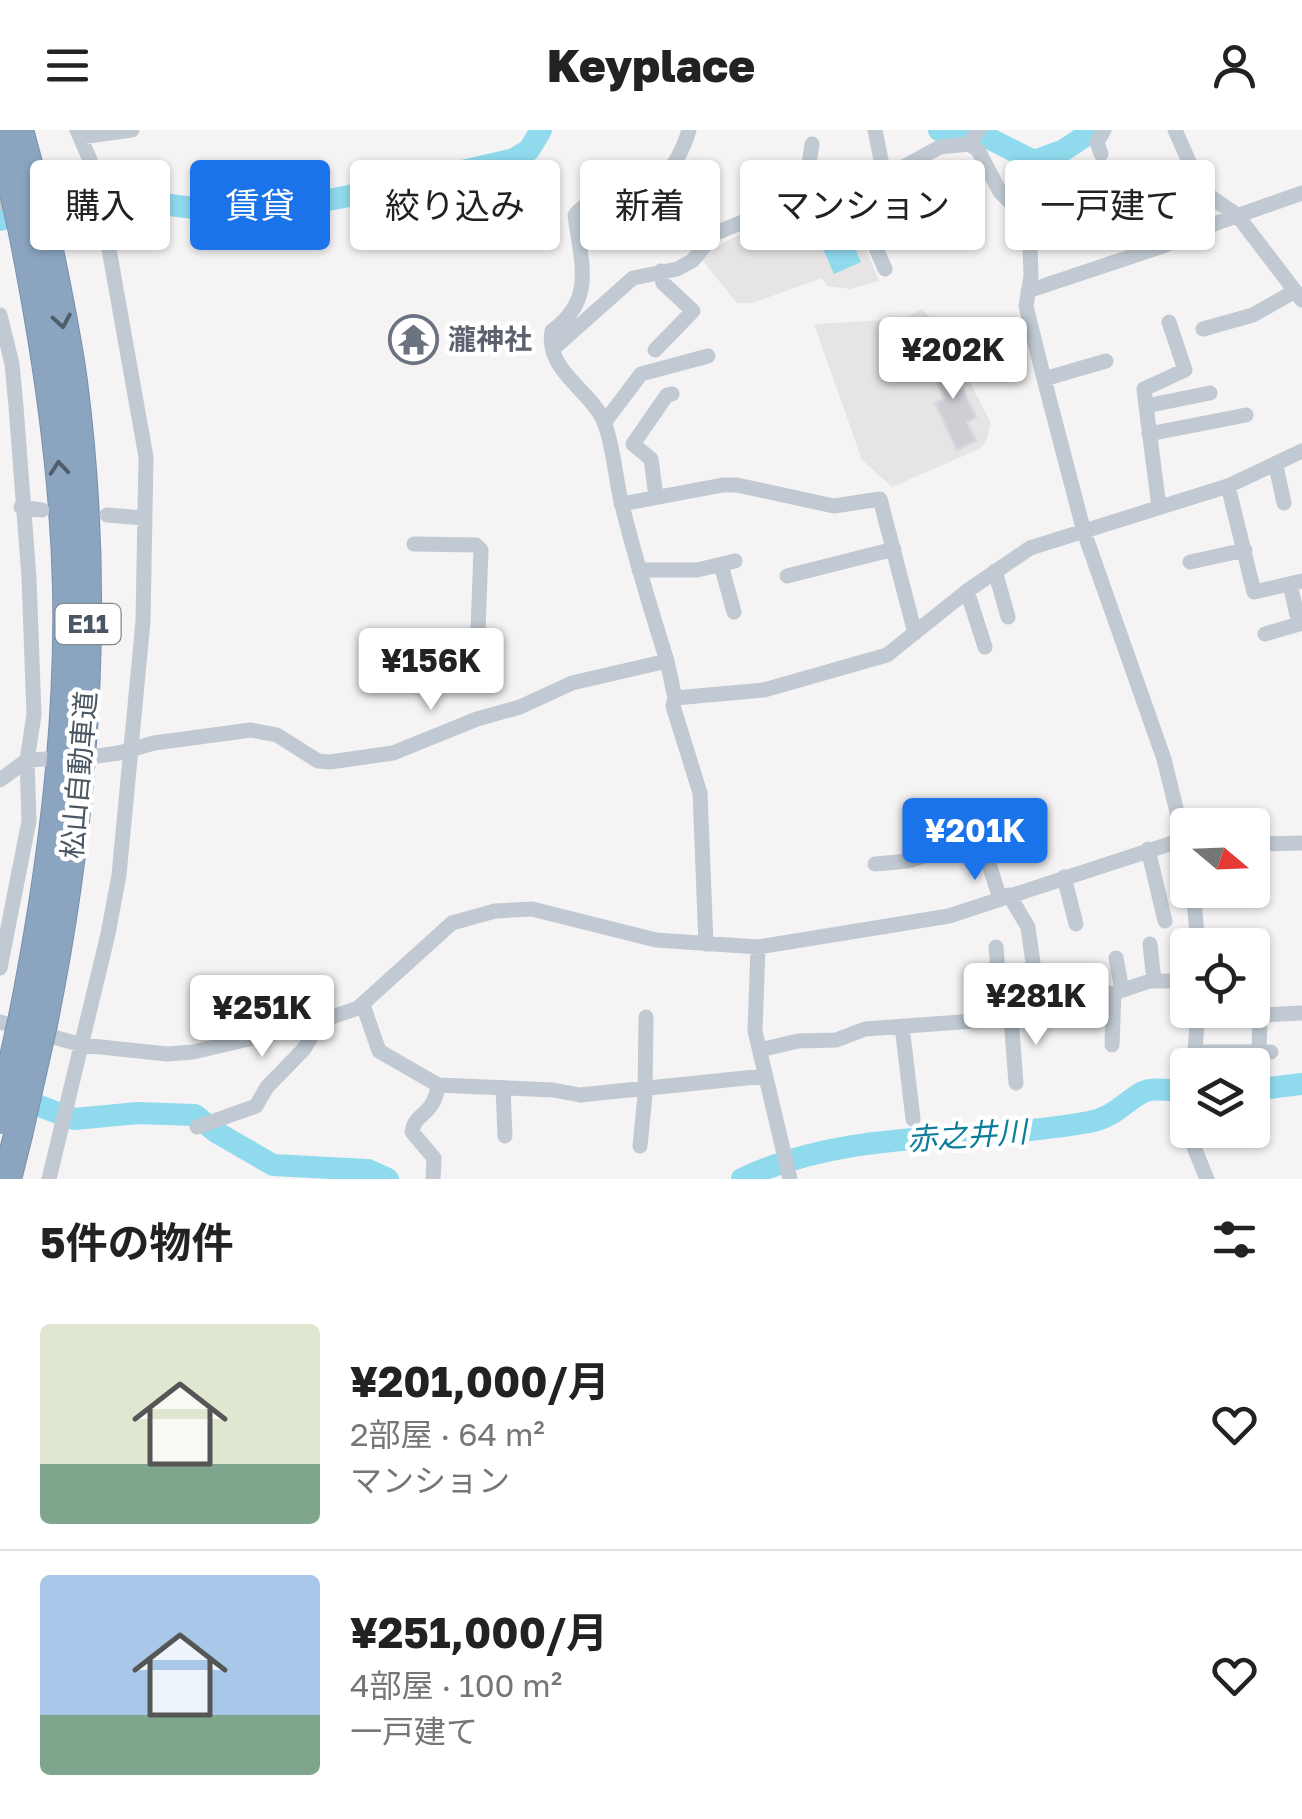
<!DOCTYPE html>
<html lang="ja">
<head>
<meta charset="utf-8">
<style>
	body { margin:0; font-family:"Golos Text","Noto Sans JP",sans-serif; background:#f2f2f2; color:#222; height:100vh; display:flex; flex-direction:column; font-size:38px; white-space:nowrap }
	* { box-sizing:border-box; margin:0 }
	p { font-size:32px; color:#767676 }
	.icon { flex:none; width:55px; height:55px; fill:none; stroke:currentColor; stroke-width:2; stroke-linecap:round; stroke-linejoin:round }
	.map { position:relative; height:1049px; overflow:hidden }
	.sheet { display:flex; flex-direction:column; background:#fff; flex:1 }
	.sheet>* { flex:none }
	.hud { position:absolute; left:30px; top:30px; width:1242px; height:90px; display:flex; gap:20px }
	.needle { width:65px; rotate:109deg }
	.fabs { position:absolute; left:1170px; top:678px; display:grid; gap:20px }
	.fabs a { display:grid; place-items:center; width:100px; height:100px; border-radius:10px; background:#fff; box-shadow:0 2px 8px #0004; font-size:50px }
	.price { position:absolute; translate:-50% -85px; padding:0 22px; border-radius:10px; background:#fff; color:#222; font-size:32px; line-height:65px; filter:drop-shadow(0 2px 5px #0008) }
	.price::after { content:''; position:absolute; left:50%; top:60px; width:30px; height:22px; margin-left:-15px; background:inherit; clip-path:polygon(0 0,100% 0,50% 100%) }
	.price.current { background:#1a73e8; color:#fff }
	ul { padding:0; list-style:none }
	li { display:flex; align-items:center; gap:30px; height:250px; padding:0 40px }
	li+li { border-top:2px solid #e0e0e0 }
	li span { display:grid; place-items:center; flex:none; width:280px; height:200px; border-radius:10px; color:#555 }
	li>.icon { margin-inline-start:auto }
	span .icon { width:120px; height:120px; fill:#fffc; stroke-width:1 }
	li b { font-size:42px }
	h2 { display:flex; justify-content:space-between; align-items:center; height:120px; padding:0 40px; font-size:42px }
	.chip { padding:0 35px; border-radius:10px; background:#fff; box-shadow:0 2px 8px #0004; font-size:35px; line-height:90px }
	.chip.current { background:#1a73e8; color:#fff }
	header { display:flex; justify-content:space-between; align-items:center; height:130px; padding:0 40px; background:#fff; font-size:45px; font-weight:800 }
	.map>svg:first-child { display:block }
</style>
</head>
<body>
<header><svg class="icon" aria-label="menu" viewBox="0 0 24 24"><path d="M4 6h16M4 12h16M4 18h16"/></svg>Keyplace<svg class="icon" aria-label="person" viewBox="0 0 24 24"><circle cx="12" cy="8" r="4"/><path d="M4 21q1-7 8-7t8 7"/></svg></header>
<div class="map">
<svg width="1302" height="1049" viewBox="0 0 1302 1049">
	<rect width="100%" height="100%" fill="#f5f3f3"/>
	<!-- education -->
	<path fill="#e6e4e5" d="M 841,58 L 879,151 L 850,159 L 827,156 L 822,148 L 752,173 L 737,173 L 702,130 L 726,111 Z
		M 922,179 L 944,202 L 991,293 L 986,312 L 979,319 L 892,357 L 862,330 L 814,194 L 903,189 Z"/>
	<!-- water -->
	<path fill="#90daee" d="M 843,91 L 861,132 L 834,144 L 816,103 Z"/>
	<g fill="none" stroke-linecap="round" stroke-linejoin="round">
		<!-- river -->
		<path stroke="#90daee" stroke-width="22" d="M 939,0 L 984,6 L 1034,31 L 1064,20 L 1094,0
			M 0,90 L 65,72 L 154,73 L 250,85 L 375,61 L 514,29 L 529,20 L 541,0
			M 1252,960 L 1302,954
			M 13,966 L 74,989 L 138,983 L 195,985 L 216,1002 L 273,1035 L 368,1040 L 388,1049
			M 742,1049 C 849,997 975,1013 1089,992 C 1118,987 1131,964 1149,960 C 1161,958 1176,961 1188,961"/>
	</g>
	<!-- building -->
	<path fill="#cdcfd5" stroke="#d7d9de" stroke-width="2.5" d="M 945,221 L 976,287 L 967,292 L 976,311 L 957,320 L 935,273 L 944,269 L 928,229 Z"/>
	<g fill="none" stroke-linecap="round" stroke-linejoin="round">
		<defs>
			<path id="motorway" d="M 19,0 L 34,56
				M 0,11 L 14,62
				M 23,887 C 51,745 70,601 67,456 C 64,337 46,219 23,102
				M 43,894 C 86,682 101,468 73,252 C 66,199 54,147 44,95
				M 7,1049 L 18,1005"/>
		</defs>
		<!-- motorway casing -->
		<use href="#motorway" stroke="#7690ad" stroke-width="30"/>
		<!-- minor -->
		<path stroke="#c1cad2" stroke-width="15" d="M 875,0 L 884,45
			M 979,0 L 969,14 L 978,20 L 1000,62 L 1029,91 L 1031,146 L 1026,176 L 1044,249 L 1084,402 L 1164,629 L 1188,727
			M 1175,0 L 1202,61 L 1237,85 L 1302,170
			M 80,7 L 132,0
			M 1101,24 L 1097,12 L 1104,0
			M 846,49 L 885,139
			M 1105,61 L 1180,106
			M 804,65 L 812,14
			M 0,73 L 94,49
			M 1082,78 L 1152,118
			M 1028,161 L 1166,115 L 1180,106 L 1302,63
			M 0,185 L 12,234 L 16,276 L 29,448 L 34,585 L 27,630 L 29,691 L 0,838
			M 1203,199 L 1253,185 L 1295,161
			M 553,219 L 633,148 L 677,139 L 692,131 L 716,103 L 846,49 L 892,43 L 940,17 L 969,14
			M 655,220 L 693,181 L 663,153 L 661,141
			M 1044,249 L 1106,231
			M 1146,276 L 1144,259 L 1185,240 L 1169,192
			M 604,293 L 641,244 L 708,226
			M 1149,304 L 1246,285
			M 1276,336 L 1284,373
			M 1228,356 L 1254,462 L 1302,451
			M 656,367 L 651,329 L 633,314 L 667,265 L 672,264
			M 621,374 L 723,355 L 737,355 L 834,376 L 880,369 L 915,503
			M 21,377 L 42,380
			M 1159,377 L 1146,276 L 1210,263
			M 107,385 L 144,388
			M 414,414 L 476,415 L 481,420 L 477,527
			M 1190,432 L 1245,420
			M 721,435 L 734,482
			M 639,440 L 697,440 L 735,431
			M 995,441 L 1008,487
			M 787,446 L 894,419
			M 967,461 L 985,517
			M 1265,504 L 1299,494 L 1290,454
			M 667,531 C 651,480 635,428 622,375 C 615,348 614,317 604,292 C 591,260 545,241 552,201 C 596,169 581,133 575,85 C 585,73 594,71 609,67 C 655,53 674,50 689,0
			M 675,568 L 764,560 L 887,525 L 967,461 L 1030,418 L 1228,356 L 1302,321
			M 97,626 L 119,623 L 154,613 L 251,600 L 277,605 L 318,631 L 330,632 L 393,623 L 477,589 L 520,577 L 572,553 L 667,531 L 675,568 L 673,576 L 700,663 L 706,814
			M 0,650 L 27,630 L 46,629
			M 973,683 L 1000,769
			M 1252,714 L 1302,713
			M 1148,719 L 1165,791
			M 875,734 L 909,731 L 980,706
			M 1064,747 L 1076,794
			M 1193,760 L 1198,815
			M 1009,765 L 1028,797 L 1038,869
			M 1150,814 L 1154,851
			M 758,817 L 755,901 L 790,1049
			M 996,817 L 1002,889
			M 1116,828 L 1122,860
			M 363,875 L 379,921 L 438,955 L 553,960 L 580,965 L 765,946
			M 1011,888 L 1016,953
			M 0,892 L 82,915 L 167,924 L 193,922 L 308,895 L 358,878 L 452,793 L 495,781 L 532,779 L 656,810 L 758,817 L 949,786 L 1188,708
			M 902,896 L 913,989
			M 1112,915 L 1114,863
			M 760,920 L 798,911 L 836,910 L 865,899 L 1015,888 L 1024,875 L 1038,869 L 1114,863 L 1150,851 L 1188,851
			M 1196,922 L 1271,922
			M 1259,922 L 1260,885 L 1302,883
			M 1194,935 L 1198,880
			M 503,958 L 505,1006
			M 1188,969 L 1187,1000 L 1207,1049
			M 197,997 L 256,976 L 267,957 L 304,919 L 320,892
			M 640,1016 L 645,965 L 646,887
			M 49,1049 L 108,804 L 119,745 L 143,491 L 146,327 L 104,91 L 90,30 L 77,0
			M 433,1049 L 434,1028 L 412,1002 C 415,981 434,987 438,955"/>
		<!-- motorway -->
		<use href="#motorway" stroke="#8ba5c1" stroke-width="28"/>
		<defs>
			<path id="motorway-bridge" d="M 34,56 L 44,95
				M 14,62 L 23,102
				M 0,990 L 23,887
				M 18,1005 L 43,894"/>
		</defs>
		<!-- motorway-bridge casing -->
		<use href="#motorway-bridge" stroke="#7690ad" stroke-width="30" stroke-linecap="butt"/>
		<!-- motorway-bridge -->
		<use href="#motorway-bridge" stroke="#8ba5c1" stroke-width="28"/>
	</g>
	<!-- one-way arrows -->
	<defs><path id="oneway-chevron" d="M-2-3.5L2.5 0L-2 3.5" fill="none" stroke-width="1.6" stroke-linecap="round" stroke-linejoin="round" transform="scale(2.5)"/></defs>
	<g stroke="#505e6b">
		<use href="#oneway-chevron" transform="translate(62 191) rotate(80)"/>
		<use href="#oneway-chevron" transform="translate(59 338) rotate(-95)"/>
	</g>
	<!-- icons -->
	<defs>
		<symbol id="temple-ring" viewBox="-11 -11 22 22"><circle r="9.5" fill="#fff" stroke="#6b7280" stroke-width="1.5"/><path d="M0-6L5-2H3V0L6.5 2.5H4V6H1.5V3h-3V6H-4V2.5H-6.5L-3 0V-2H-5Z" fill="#6b7280"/></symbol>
	</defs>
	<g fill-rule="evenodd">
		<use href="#temple-ring" x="386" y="182" width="55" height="55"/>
	</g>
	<g text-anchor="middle" stroke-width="9" stroke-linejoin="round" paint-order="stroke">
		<!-- shield labels -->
		<rect fill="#fff" stroke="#808990" stroke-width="2.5" x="55.5" y="474" width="65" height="40" rx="8"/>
		<g font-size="25" font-weight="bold" fill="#4a5661">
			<text x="88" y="503">E11</text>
		</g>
		<!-- worship labels -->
		<g font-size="28" font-weight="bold" fill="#5b616d" stroke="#fff" text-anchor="start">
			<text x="448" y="219">瀧神社</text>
		</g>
		<!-- street labels -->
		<g font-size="28" fill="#4a5661" stroke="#fff">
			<text transform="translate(79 645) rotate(-85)" y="10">松山自動車道</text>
		</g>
		<!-- water labels -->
		<g font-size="30" font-style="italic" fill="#0c7c9b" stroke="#fff">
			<text transform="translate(967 1006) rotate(-4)" y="10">赤之井川</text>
		</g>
	</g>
</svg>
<div class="fabs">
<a><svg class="needle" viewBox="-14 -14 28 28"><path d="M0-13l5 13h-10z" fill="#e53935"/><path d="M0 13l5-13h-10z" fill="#767676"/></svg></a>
<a><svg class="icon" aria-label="locate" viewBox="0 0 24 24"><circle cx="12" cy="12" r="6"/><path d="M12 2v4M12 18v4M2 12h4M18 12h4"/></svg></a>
<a><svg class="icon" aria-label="layers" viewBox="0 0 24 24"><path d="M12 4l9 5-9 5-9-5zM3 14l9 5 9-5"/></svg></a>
</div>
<b class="price" style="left:953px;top:272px">¥202K</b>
<b class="price" style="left:431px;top:583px">¥156K</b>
<b class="price current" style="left:975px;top:753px">¥201K</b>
<b class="price" style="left:1036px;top:918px">¥281K</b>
<b class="price" style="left:262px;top:930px">¥251K</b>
<div class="hud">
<a class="chip">購入</a>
<a class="chip current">賃貸</a>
<a class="chip">絞り込み</a>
<a class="chip">新着</a>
<a class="chip">マンション</a>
<a class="chip">一戸建て</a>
</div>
</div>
<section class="sheet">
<h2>5件の物件<svg class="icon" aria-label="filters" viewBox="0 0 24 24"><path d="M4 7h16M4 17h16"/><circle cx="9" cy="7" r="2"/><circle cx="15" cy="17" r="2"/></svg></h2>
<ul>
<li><span style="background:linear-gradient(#dfe7d0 70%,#7fa58c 0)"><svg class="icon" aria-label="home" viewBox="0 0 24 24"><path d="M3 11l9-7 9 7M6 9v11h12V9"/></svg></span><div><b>¥201,000/月</b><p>2部屋 · 64 m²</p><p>マンション</p></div><svg class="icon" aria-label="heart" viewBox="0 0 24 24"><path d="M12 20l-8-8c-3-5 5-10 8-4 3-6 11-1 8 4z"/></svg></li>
<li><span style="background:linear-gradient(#a9c7e8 70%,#7fa58c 0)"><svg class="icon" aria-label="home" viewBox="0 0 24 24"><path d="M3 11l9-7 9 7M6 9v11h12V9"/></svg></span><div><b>¥251,000/月</b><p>4部屋 · 100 m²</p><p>一戸建て</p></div><svg class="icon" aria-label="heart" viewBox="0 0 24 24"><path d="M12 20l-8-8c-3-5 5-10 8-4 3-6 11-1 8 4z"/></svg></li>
</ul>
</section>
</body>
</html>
